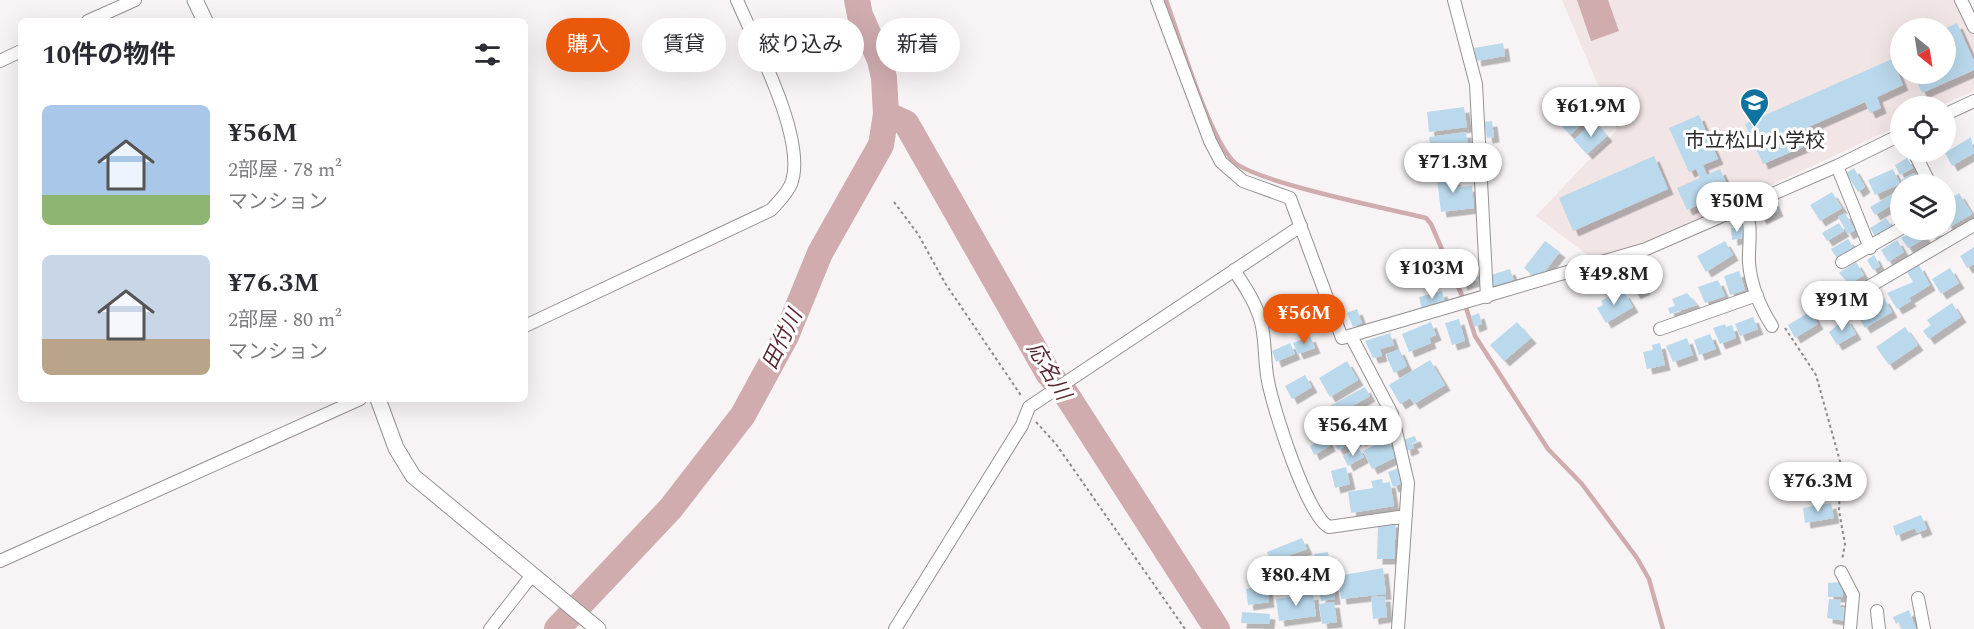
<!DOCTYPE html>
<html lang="ja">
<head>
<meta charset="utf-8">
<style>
	body { margin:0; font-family:Spectral,"Noto Sans JP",serif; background:#f7f7f7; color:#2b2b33; height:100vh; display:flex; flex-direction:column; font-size:22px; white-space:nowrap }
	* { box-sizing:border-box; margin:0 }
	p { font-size:20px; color:#7c7c81 }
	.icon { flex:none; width:33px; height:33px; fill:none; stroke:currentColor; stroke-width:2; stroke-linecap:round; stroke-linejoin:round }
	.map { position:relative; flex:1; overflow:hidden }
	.sheet { position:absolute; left:18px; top:18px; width:510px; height:384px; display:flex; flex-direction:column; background:#fff; border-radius:9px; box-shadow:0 6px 24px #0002 }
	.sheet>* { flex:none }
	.guide { position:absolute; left:546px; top:18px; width:570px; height:54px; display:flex; gap:12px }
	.needle { width:39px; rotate:150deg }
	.tools { position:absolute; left:1890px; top:18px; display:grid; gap:12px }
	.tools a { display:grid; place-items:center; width:66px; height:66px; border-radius:50%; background:#fff; box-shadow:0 6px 24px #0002; font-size:30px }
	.price { position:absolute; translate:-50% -51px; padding:0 14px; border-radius:21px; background:#fff; color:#222; font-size:20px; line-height:39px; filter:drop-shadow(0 2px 3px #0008) }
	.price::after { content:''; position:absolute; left:50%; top:36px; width:18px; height:14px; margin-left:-9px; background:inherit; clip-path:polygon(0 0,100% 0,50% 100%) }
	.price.on { background:#ea580c; color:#fff }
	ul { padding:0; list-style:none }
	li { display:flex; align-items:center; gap:18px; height:150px; padding:0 24px }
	li span { display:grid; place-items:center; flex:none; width:168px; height:120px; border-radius:9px; color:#555 }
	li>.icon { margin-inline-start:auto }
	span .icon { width:72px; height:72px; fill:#fffc; stroke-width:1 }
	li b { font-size:26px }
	h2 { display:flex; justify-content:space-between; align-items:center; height:72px; padding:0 24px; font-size:26px }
	.chip { padding:0 21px; border-radius:27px; background:#fff; box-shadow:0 6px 24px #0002; font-size:21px; line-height:54px }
	.chip.on { background:#ea580c; color:#fff }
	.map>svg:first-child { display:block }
</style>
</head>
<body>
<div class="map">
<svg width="1974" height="629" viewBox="0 0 1974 629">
	<defs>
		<filter id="shadow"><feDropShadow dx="5.5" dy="5.5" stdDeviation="0" flood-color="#0004"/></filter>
	</defs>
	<rect width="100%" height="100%" fill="#f8f4f5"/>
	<!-- built -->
	<path fill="#f2e5e6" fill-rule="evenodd" d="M 1562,0 L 1959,0 L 1974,34 L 1974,91 L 1940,106 L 1900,106 L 1900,125 L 1632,250 L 1594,260 L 1536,216 L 1617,130 ZM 1900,28 L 1946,28 L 1946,74 L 1900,74 Z"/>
	<!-- water -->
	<path fill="#d0acaf" d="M 1577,0 L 1608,0 L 1619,31 L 1591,41 Z"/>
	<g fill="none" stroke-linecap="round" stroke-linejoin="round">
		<!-- stream -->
		<path stroke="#d0acaf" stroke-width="4.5" d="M 1166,0 C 1180,38 1208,135 1233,161 C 1254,182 1390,209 1426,218 L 1431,224 L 1463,298 L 1475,336 L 1548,449 L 1582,484 L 1637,558 L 1649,579 L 1663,629"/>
		<!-- river -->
		<path stroke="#d0acaf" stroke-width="26" d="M 886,114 L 906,123 L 1048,373 L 1066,394 L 1217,629
			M 557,629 L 671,508 L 743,415 L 786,336 L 820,253 L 881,145 L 886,114 L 884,78 L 880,60 L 860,15 L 857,0"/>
	</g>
	<!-- building -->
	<path fill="#bad9ec" filter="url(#shadow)" d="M 1957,23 L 1974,61 L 1974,70 L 1922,93 L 1913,74 L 1946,74 L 1946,28 Z
		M 1503,43 L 1505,56 L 1476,61 L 1474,48 Z
		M 1892,59 L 1903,85 L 1877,97 L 1881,108 L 1870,113 L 1865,102 L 1797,132 L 1803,147 L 1763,164 L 1745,124 Z
		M 1574,105 L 1587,119 L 1570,135 L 1557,121 Z
		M 1464,107 L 1467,127 L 1429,132 L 1427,112 Z
		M 1699,115 L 1718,159 L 1703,165 L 1707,175 L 1720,169 L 1730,191 L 1687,210 L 1677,188 L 1700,178 L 1696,169 L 1689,172 L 1669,128 Z
		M 1492,121 L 1494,137 L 1487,138 L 1484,122 Z
		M 1594,121 L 1607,136 L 1587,154 L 1574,140 Z
		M 1466,132 L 1470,162 L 1433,167 L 1429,137 Z
		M 1971,137 L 1974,153 L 1952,166 L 1945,153 Z
		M 1654,156 L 1668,189 L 1573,231 L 1559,198 Z
		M 1907,158 L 1913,168 L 1900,175 L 1895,165 Z
		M 1447,168 L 1448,180 L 1455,179 L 1456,187 L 1472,186 L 1474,208 L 1441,212 L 1436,170 Z
		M 1854,168 L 1865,187 L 1858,192 L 1846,173 Z
		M 1893,169 L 1900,184 L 1875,195 L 1868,180 Z
		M 1914,173 L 1919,182 L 1903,184 L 1901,180 Z
		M 1832,192 L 1842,208 L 1820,221 L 1810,205 Z
		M 1896,192 L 1900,200 L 1875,215 L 1870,207 Z
		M 1959,193 L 1972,214 L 1948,228 L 1946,223 L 1946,202 Z
		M 1773,200 L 1778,211 L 1761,219 L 1756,208 Z
		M 1845,213 L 1855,230 L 1848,234 L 1838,217 Z
		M 1886,218 L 1893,228 L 1876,238 L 1870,228 Z
		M 1839,223 L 1844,231 L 1827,241 L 1822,233 Z
		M 1742,227 L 1743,238 L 1732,240 L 1731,228 Z
		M 1915,230 L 1921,230 L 1926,238 L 1908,248 L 1901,238 Z
		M 1928,230 L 1943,230 L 1945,232 L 1934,239 Z
		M 1848,239 L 1855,250 L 1838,260 L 1831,249 Z
		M 1897,240 L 1904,252 L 1888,262 L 1881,250 Z
		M 1545,241 L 1560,252 L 1538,280 L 1524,268 Z
		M 1725,241 L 1733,255 L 1706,272 L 1697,256 Z
		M 1974,247 L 1974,264 L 1967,268 L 1960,256 Z
		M 1874,255 L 1880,266 L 1873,270 L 1867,260 Z
		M 1856,262 L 1864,275 L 1849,284 L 1839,273 Z
		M 1919,265 L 1930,285 L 1909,298 L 1911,301 L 1897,309 L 1887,293 L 1913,282 L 1907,272 Z
		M 1950,268 L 1959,283 L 1941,294 L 1932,279 Z
		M 1510,269 L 1515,284 L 1492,290 L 1488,276 Z
		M 1475,270 L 1478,280 L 1462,285 L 1459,274 Z
		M 1624,270 L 1628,282 L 1615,287 L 1610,275 Z
		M 1739,271 L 1745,290 L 1730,295 L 1724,276 Z
		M 1718,280 L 1725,296 L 1705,303 L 1698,287 Z
		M 1641,281 L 1645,289 L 1635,294 L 1631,286 Z
		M 1826,282 L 1835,296 L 1831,298 L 1833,301 L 1818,310 L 1812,300 L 1815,298 L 1811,291 Z
		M 1442,291 L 1445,303 L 1422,309 L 1419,297 Z
		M 1618,291 L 1620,295 L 1624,292 L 1633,307 L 1606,323 L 1597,308 L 1603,305 L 1601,301 Z
		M 1687,293 L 1697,305 L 1670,314 L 1668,308 L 1675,306 L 1672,299 Z
		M 1884,298 L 1892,312 L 1865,328 L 1857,315 Z
		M 1952,303 L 1961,317 L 1929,339 L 1923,331 L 1931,325 L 1927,320 Z
		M 1357,309 L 1362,323 L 1353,327 L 1347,313 Z
		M 1811,311 L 1818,324 L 1795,338 L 1788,325 Z
		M 1479,313 L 1482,324 L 1474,327 L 1471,316 Z
		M 1753,317 L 1758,329 L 1740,336 L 1735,324 Z
		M 1846,318 L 1856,334 L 1837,345 L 1829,332 Z
		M 1459,319 L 1465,341 L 1452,345 L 1445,323 Z
		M 1431,322 L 1436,335 L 1429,338 L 1431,343 L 1409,352 L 1402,334 Z
		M 1517,322 L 1531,338 L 1504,361 L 1490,345 Z
		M 1725,324 L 1726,327 L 1732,325 L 1736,338 L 1720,344 L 1713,328 Z
		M 1905,327 L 1918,345 L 1889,365 L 1876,347 Z
		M 1390,333 L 1394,345 L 1380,349 L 1382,356 L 1373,358 L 1365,341 Z
		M 1710,334 L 1716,349 L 1699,355 L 1694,340 Z
		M 1310,336 L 1315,348 L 1298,354 L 1293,343 Z
		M 1687,338 L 1693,355 L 1673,362 L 1666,346 Z
		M 1290,343 L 1295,354 L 1276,362 L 1272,351 Z
		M 1660,343 L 1665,365 L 1647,369 L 1643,352 L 1653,350 L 1652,345 Z
		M 1399,349 L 1407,366 L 1394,373 L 1386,355 Z
		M 1430,360 L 1445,385 L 1414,404 L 1410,398 L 1400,404 L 1389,385 Z
		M 1347,361 L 1358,380 L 1330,397 L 1319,378 Z
		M 1305,375 L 1312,387 L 1292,399 L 1285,386 Z
		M 1365,387 L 1370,396 L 1322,423 L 1317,413 Z
		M 1373,410 L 1383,428 L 1360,441 L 1350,423 Z
		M 1346,422 L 1357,440 L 1338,450 L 1328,432 Z
		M 1415,436 L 1417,442 L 1412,443 L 1414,448 L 1406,451 L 1403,440 Z
		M 1326,437 L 1330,446 L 1314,455 L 1310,446 Z
		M 1387,439 L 1396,457 L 1372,469 L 1363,451 Z
		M 1358,447 L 1364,457 L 1348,466 L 1343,456 Z
		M 1346,467 L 1350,484 L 1335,488 L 1331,471 Z
		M 1398,468 L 1403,483 L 1393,487 L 1388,472 Z
		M 1382,479 L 1383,483 L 1390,482 L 1394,506 L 1351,513 L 1348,492 L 1373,488 L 1371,481 Z
		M 1831,503 L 1834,518 L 1805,523 L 1803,508 Z
		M 1921,515 L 1927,529 L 1917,533 L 1915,528 L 1896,536 L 1893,526 Z
		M 1378,521 L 1396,522 L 1394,559 L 1377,559 Z
		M 1302,538 L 1307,549 L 1271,562 L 1267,552 Z
		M 1328,552 L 1335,599 L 1321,601 L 1319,588 L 1314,589 L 1312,572 L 1317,571 L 1314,554 Z
		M 1383,568 L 1386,594 L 1341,599 L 1338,576 Z
		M 1842,582 L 1843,597 L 1828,597 L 1828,583 Z
		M 1267,586 L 1269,602 L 1248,605 L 1246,589 Z
		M 1313,594 L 1316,616 L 1279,621 L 1276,599 Z
		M 1385,596 L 1387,617 L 1373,619 L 1371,597 Z
		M 1829,599 L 1841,600 L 1840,607 L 1846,608 L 1845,621 L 1827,618 Z
		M 1334,602 L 1337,622 L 1322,624 L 1319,604 Z
		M 1909,610 L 1916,629 L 1902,629 L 1899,622 L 1896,624 L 1893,617 Z
		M 1242,612 L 1270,614 L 1269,624 L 1241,623 Z"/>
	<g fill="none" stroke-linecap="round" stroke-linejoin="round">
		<defs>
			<path id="minor" d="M 1157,0 L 1210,141 L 1221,162 L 1243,181 L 1290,198 L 1342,338 L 1646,249 L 1837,166 L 1900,135
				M 1454,0 L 1476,84 L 1487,297
				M 1961,0 L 1974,27
				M 88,21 L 135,0
				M 0,61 L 21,51
				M 1946,114 L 1974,101
				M 1914,152 L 1930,184
				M 1837,166 L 1870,248
				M 1743,207 C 1754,224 1748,244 1749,263 C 1751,286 1760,307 1772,326
				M 1842,262 L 1900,229
				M 1234,270 C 1245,287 1256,303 1261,322 C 1266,341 1264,362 1268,381 C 1273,408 1307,516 1329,527 L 1406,516
				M 1848,299 L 1974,225
				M 525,326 L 771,210 C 778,202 787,194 791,184 C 808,141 755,43 737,0
				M 1660,329 L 1757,295
				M 1351,336 L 1392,414 L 1408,483 L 1398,629
				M 0,561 L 360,399
				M 1841,572 L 1853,595 L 1850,629
				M 1918,598 L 1924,629
				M 1877,611 L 1879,629
				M 490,629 L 532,575
				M 895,629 L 1022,425 L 1029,407 L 1301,226"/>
			<path id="tertiary" d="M 195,0 L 205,21
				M 378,399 L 396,448 L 413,476 L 598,629"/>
		</defs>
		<!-- minor casing -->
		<use href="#minor" stroke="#959292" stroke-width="14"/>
		<!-- tertiary casing -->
		<use href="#tertiary" stroke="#959292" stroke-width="17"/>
		<!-- path -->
		<path stroke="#8d8a8a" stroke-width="2" stroke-dasharray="3 3" stroke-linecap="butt" d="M 894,202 L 918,234 L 945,283 L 1022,397
			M 1785,328 L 1816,375 L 1841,465 L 1839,511 L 1845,544 L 1842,560
			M 1036,422 L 1056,444 L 1185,629"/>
		<!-- minor -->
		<use href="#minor" stroke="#fff" stroke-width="12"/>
		<!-- tertiary -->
		<use href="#tertiary" stroke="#fff" stroke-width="15"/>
	</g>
	<!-- icons -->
	<defs>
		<symbol id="school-pin" viewBox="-11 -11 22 30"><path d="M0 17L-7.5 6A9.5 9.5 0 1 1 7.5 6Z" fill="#0f729f" stroke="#fff"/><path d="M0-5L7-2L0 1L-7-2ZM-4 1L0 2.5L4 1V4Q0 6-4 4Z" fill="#fff"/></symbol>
	</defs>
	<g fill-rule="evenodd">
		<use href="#school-pin" x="1738" y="86" width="33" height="45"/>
	</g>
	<g text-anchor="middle" stroke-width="6" stroke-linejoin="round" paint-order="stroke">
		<!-- poi labels -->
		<g font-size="20" fill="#2b2929" stroke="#fff">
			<text x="1755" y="147">市立松山小学校</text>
		</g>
		<!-- water labels -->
		<g font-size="21" font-style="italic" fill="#5a2931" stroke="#fff">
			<text transform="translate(782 339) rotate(-64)" y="7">田付川</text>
			<text transform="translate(1049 371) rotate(59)" y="7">応名川</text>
		</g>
	</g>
</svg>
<div class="tools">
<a><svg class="needle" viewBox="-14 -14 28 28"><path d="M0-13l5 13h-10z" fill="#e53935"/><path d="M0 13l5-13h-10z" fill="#7c7c81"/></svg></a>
<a><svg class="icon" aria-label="locate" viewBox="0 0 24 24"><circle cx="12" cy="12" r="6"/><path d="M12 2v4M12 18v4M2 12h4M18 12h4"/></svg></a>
<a><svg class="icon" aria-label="layers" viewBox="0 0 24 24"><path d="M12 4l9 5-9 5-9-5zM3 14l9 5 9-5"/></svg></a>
</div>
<b class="price" style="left:1591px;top:138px">¥61.9M</b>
<b class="price" style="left:1453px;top:194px">¥71.3M</b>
<b class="price" style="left:1737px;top:233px">¥50M</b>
<b class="price" style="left:1432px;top:300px">¥103M</b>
<b class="price" style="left:1614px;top:306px">¥49.8M</b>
<b class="price" style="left:1842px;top:332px">¥91M</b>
<b class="price on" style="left:1304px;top:345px">¥56M</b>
<b class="price" style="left:1353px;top:457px">¥56.4M</b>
<b class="price" style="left:1818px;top:513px">¥76.3M</b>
<b class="price" style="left:1296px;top:607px">¥80.4M</b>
<div class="guide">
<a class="chip on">購入</a>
<a class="chip">賃貸</a>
<a class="chip">絞り込み</a>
<a class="chip">新着</a>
</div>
<section class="sheet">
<h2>10件の物件<svg class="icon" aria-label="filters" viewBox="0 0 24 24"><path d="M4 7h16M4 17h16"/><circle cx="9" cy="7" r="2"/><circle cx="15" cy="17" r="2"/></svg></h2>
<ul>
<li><span style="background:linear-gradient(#a9c7e8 75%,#8fb573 0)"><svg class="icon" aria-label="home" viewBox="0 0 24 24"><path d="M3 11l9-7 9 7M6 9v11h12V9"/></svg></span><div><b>¥56M</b><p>2部屋 · 78 m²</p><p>マンション</p></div></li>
<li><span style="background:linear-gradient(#c9d6e8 70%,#b9a48a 0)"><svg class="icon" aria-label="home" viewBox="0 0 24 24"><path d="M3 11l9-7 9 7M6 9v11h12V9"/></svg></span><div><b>¥76.3M</b><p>2部屋 · 80 m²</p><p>マンション</p></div></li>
</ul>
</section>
</div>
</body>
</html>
